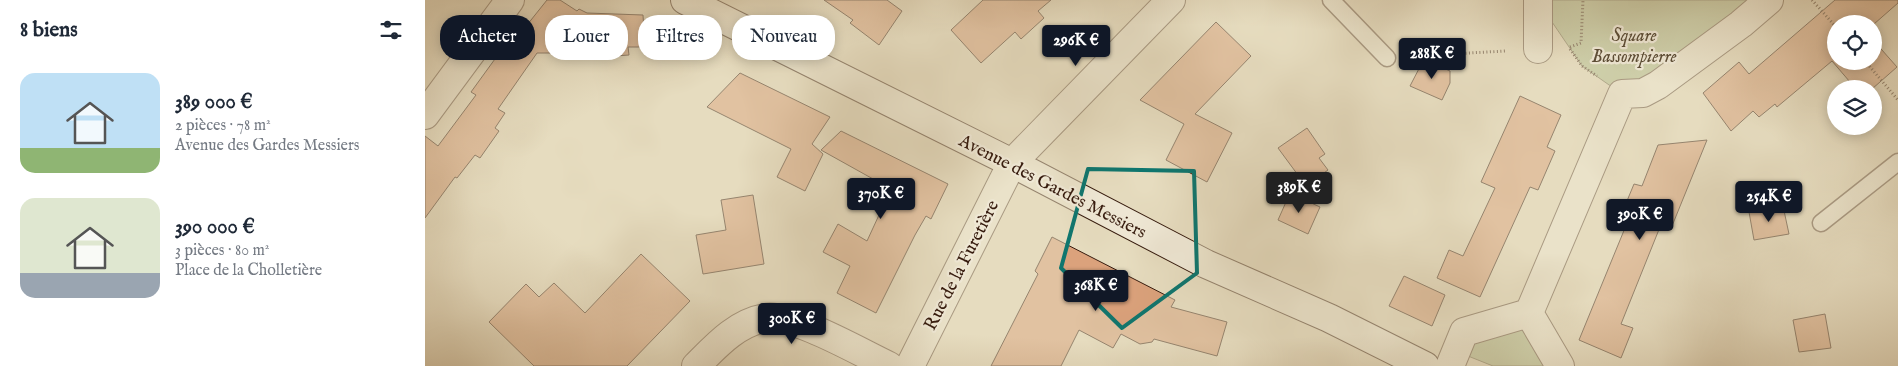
<!DOCTYPE html>
<html lang="fr">
<head>
<meta charset="utf-8">
<style>
	body { margin:0; font-family:"IM FELL English",serif; background:#f2f2f3; color:#1f2937; height:100vh; display:flex; flex-direction:column; font-size:19px; white-space:nowrap }
	* { box-sizing:border-box; margin:0 }
	p { font-size:16px; color:#747a83 }
	.icon { flex:none; width:28px; height:28px; fill:none; stroke:currentColor; stroke-width:2; stroke-linecap:round; stroke-linejoin:round }
	.map { position:relative; flex:1; overflow:hidden }
	.side { display:flex; flex-direction:column; background:#fff; width:425px }
	.side>* { flex:none }
	.banner { position:absolute; left:15px; top:15px; width:475px; height:45px; display:flex; gap:10px }
	.tools { position:absolute; left:1402px; top:15px; display:grid; gap:10px }
	.tools a { display:grid; place-items:center; width:55px; height:55px; border-radius:50%; background:#fff; box-shadow:0 2px 12px #0003; font-size:25px }
	.price { position:absolute; translate:-50% -42px; padding:0 11px; border-radius:5px; background:#111827; color:#fff; font-size:16px; line-height:32px; filter:drop-shadow(0 1px 2px #0008) }
	.price::after { content:''; position:absolute; left:50%; top:30px; width:15px; height:11px; margin-left:-8px; background:inherit; clip-path:polygon(0 0,100% 0,50% 100%) }
	.price.current { background:#222; color:#fff }
	ul { padding:0; list-style:none }
	li { display:flex; align-items:center; gap:15px; height:125px; padding:0 20px }
	li span { display:grid; place-items:center; flex:none; width:140px; height:100px; border-radius:15px; color:#555 }
	li>.icon { margin-inline-start:auto }
	span .icon { width:60px; height:60px; fill:#fffc; stroke-width:1 }
	li b { font-size:21px }
	h2 { display:flex; justify-content:space-between; align-items:center; height:60px; padding:0 20px; font-size:21px }
	.pill { padding:0 18px; border-radius:20px; background:#fff; box-shadow:0 2px 12px #0003; font-size:18px; line-height:45px }
	.pill.current { background:#111827; color:#fff }
	main { display:flex; flex:1; min-height:0 }
	.map>svg:first-child { display:block }
</style>
</head>
<body>
<main>
<section class="side">
<h2>8 biens<svg class="icon" aria-label="filters" viewBox="0 0 24 24"><path d="M4 7h16M4 17h16"/><circle cx="9" cy="7" r="2"/><circle cx="15" cy="17" r="2"/></svg></h2>
<ul>
<li><span style="background:linear-gradient(#bfe0f5 75%,#8fb573 0)"><svg class="icon" aria-label="home" viewBox="0 0 24 24"><path d="M3 11l9-7 9 7M6 9v11h12V9"/></svg></span><div><b>389 000 €</b><p>2 pièces · 78 m²</p><p>Avenue des Gardes Messiers</p></div></li>
<li><span style="background:linear-gradient(#dfe7d0 75%,#9aa5b1 0)"><svg class="icon" aria-label="home" viewBox="0 0 24 24"><path d="M3 11l9-7 9 7M6 9v11h12V9"/></svg></span><div><b>390 000 €</b><p>3 pièces · 80 m²</p><p>Place de la Cholletière</p></div></li>
</ul>
</section>
<div class="map">
<svg width="1473" height="366" viewBox="0 0 1473 366">
	<rect width="100%" height="100%" fill="#e6dcbf"/>
	<filter id="stains"><feTurbulence type="fractalNoise" baseFrequency=".004" numOctaves="4"/><feColorMatrix values="0 0 0 0 .2 0 0 0 0 .09 0 0 0 0 .02 0 0 0 .5 -.17"/></filter>
	<radialGradient id="worn" r=".72"><stop offset=".6" stop-color="#630" stop-opacity="0"/><stop offset="1" stop-color="#630" stop-opacity=".3"/></radialGradient>
	<!-- green -->
	<path fill="#b3c093" stroke="#746e50" d="M 1125,0 L 1344,0 L 1197,94 L 1157,66 L 1125,19 Z
		M 1088,323 L 1104,330 L 1126,366 L 1068,366 L 1043,356 L 1051,337 Z"/>
	<!-- building -->
	<path fill="#dba27c" stroke="#361b0e" d="M 122,0 L 135,0 L 152,11 L 154,9 L 162,13 L 218,15 L 220,47 L 203,47 L 204,55 L 161,58 L 149,53 L 112,53 L 73,109 L 80,113 L 70,128 L 74,131 L 55,158 L 50,155 L 32,178 L 30,177 L 0,218 L 0,136 L 13,146 L 51,95 L 46,92 L 91,30 L 102,25 Z
		M 399,0 L 462,0 L 477,11 L 454,45 L 425,23 L 428,20 Z
		M 558,0 L 626,0 L 613,11 L 619,18 L 596,39 L 590,32 L 556,63 L 526,30 Z
		M 1410,0 L 1473,0 L 1473,3 L 1449,24 L 1411,24 L 1411,61 L 1449,61 L 1449,41 L 1472,67 L 1447,89 L 1431,89 L 1407,61 L 1352,107 L 1350,104 L 1334,117 L 1328,111 L 1306,131 L 1278,93 L 1314,62 L 1324,74 Z
		M 791,22 L 826,56 L 770,114 L 807,133 L 782,182 L 741,160 L 759,124 L 715,100 Z
		M 999,59 L 1025,71 L 1025,83 L 1017,100 L 985,86 Z
		M 315,73 L 405,117 L 387,144 L 398,154 L 380,191 L 352,177 L 366,149 L 282,107 Z
		M 1095,96 L 1136,115 L 1122,147 L 1130,151 L 1113,190 L 1105,187 L 1055,297 L 1012,278 L 1024,250 L 1038,256 L 1070,188 L 1056,182 Z
		M 882,128 L 900,154 L 894,158 L 903,170 L 881,186 L 853,148 Z
		M 416,131 L 523,184 L 506,219 L 501,216 L 490,235 L 451,313 L 412,293 L 425,266 L 398,252 L 413,224 L 442,241 L 466,189 L 396,150 Z
		M 1282,140 L 1247,226 L 1237,222 L 1196,324 L 1208,328 L 1196,358 L 1154,340 L 1200,228 L 1192,225 L 1209,184 L 1217,186 L 1233,145 Z
		M 865,193 L 895,207 L 883,234 L 853,220 Z
		M 328,195 L 339,264 L 278,274 L 271,235 L 301,230 L 296,200 Z
		M 1358,206 L 1364,234 L 1329,240 L 1324,212 Z
		M 627,237 L 750,300 L 746,307 L 802,322 L 792,356 L 729,339 L 727,342 L 715,344 L 696,334 L 688,348 L 654,330 L 636,366 L 566,366 L 613,274 L 610,271 Z
		M 216,254 L 265,301 L 202,366 L 109,366 L 64,322 L 101,284 L 114,297 L 129,283 L 160,313 Z
		M 979,276 L 1020,295 L 1007,326 L 964,306 Z
		M 1400,314 L 1406,348 L 1374,352 L 1368,320 Z"/>
	<g fill="none" stroke-linecap="round" stroke-linejoin="round">
		<defs>
			<path id="lane" d="M 906,0 L 962,58
				M 1396,223 L 1473,162"/>
			<path id="street" d="M 1113,49 L 1113,0
				M 0,115 L 85,0
				M 1104,313 L 1197,94 L 1218,93 L 1233,85 L 1316,24 L 1344,0
				M 271,366 C 290,347 311,323 340,318 C 368,313 436,353 464,366
				M 485,366 L 587,163 L 746,0
				M 1025,366 L 1039,332 L 1104,313 L 1135,366"/>
			<path id="secondary" d="M 260,0 L 587,163 L 781,264 L 904,318 L 1000,366"/>
		</defs>
		<!-- lane casing -->
		<use href="#lane" stroke="#624b3a" stroke-width="19"/>
		<!-- street casing -->
		<use href="#street" stroke="#624b3a" stroke-width="30"/>
		<!-- secondary casing -->
		<use href="#secondary" stroke="#361b0e" stroke-width="30"/>
		<!-- path -->
		<path stroke="#361b0e" stroke-width="3" stroke-dasharray="1 2.5" stroke-linecap="butt" d="M 1387,0 L 1411,27
			M 1145,47 L 1156,43 L 1158,0
			M 1145,49 L 1157,66 L 1172,76
			M 988,56 L 1081,51
			M 1440,61 L 1473,100"/>
		<!-- lane -->
		<use href="#lane" stroke="#efe8d5" stroke-width="16"/>
		<!-- street -->
		<use href="#street" stroke="#efe8d5" stroke-width="28"/>
		<!-- secondary -->
		<use href="#secondary" stroke="#efe8d5" stroke-width="28"/>
	</g>
	<!-- marked area -->
	<path d="M0 0H1473V366H0ZM 663,169 L 769,171 L 772,273 L 697,328 L 636,268 Z" fill="#e6dcbf" fill-opacity=".55" fill-rule="evenodd"/>
	<path fill="none" stroke="#0f766e" stroke-width="4" stroke-linejoin="round" d="M 663,169 L 769,171 L 772,273 L 697,328 L 636,268 Z"/>
	<g text-anchor="middle" stroke-width="4.5" stroke-linejoin="round" paint-order="stroke">
		<!-- park labels -->
		<g font-size="18" font-style="italic" fill="#5c4d36" stroke="#efe8d5">
			<text x="1209" y="41">Square<tspan x="1209" dy="21">Bassompierre</tspan></text>
		</g>
		<!-- street labels -->
		<g font-size="18" fill="#361b0e" stroke="#efe8d5">
			<text transform="translate(628 186) rotate(27)" y="6">Avenue des Gardes Messiers</text>
			<text transform="translate(536 265) rotate(-63)" y="6">Rue de la Furetière</text>
		</g>
	</g>
	<rect width="100%" height="100%" filter="url(#stains)"/>
	<rect width="100%" height="100%" fill="url(#worn)"/>
</svg>
<div class="tools">
<a><svg class="icon" aria-label="locate" viewBox="0 0 24 24"><circle cx="12" cy="12" r="6"/><path d="M12 2v4M12 18v4M2 12h4M18 12h4"/></svg></a>
<a><svg class="icon" aria-label="layers" viewBox="0 0 24 24"><path d="M12 4l9 5-9 5-9-5zM3 14l9 5 9-5"/></svg></a>
</div>
<b class="price" style="left:651px;top:67px">296K €</b>
<b class="price" style="left:1007px;top:80px">288K €</b>
<b class="price current" style="left:874px;top:214px">389K €</b>
<b class="price" style="left:456px;top:220px">370K €</b>
<b class="price" style="left:1344px;top:223px">254K €</b>
<b class="price" style="left:1215px;top:241px">390K €</b>
<b class="price" style="left:671px;top:312px">368K €</b>
<b class="price" style="left:367px;top:345px">300K €</b>
<div class="banner">
<a class="pill current">Acheter</a>
<a class="pill">Louer</a>
<a class="pill">Filtres</a>
<a class="pill">Nouveau</a>
</div>
</div>
</main>
</body>
</html>
